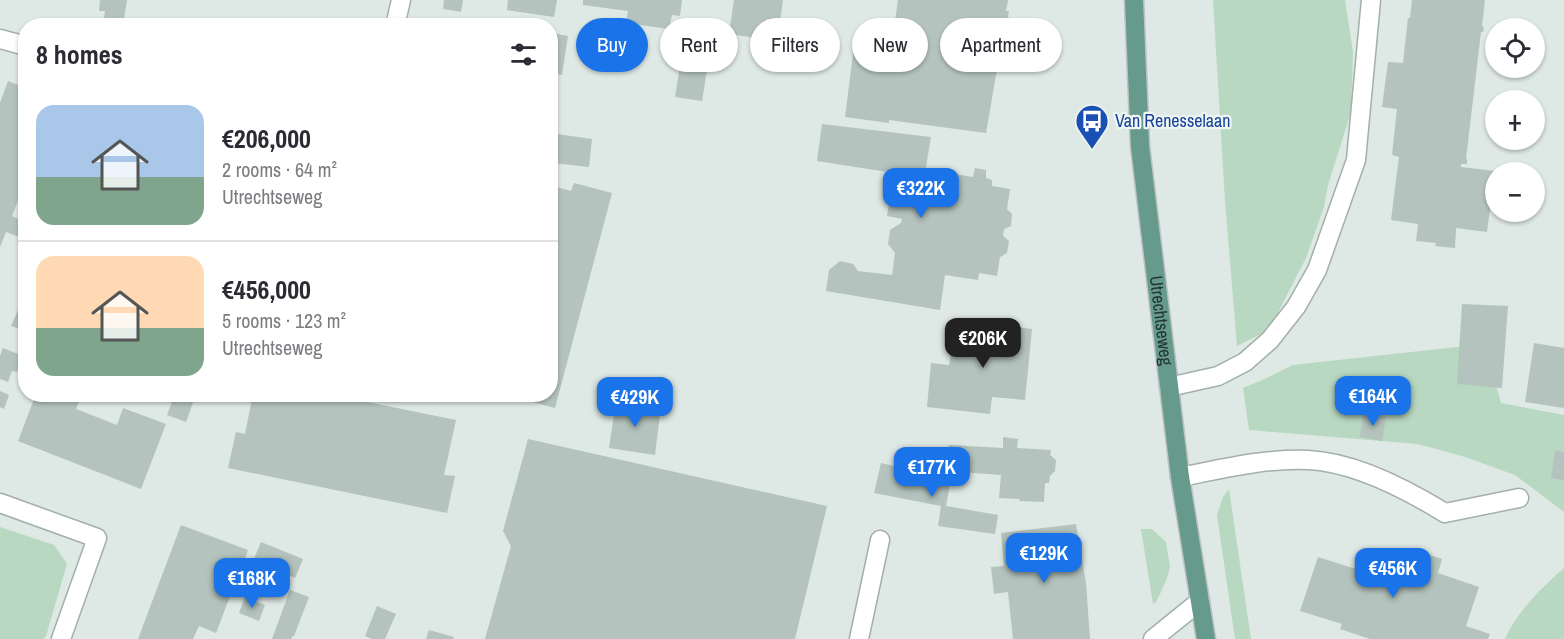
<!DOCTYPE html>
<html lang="en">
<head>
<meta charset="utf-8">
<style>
	body { margin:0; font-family:"Archivo Narrow",sans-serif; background:#f2f2f3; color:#2b2b33; height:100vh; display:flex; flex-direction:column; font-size:22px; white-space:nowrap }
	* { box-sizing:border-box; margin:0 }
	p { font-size:20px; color:#7c7c81 }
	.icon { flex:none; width:33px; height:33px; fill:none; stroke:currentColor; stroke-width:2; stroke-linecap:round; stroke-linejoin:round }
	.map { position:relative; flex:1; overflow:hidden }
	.panel { position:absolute; left:18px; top:18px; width:540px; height:384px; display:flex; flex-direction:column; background:#fff; border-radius:24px; box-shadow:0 2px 4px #0004 }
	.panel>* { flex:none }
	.hud { position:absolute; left:576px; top:18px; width:570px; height:54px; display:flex; gap:12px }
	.fabs { position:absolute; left:1485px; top:18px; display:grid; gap:12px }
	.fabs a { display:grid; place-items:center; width:60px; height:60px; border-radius:50%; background:#fff; box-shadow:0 2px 4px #0004; font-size:30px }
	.price { position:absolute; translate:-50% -51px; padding:0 14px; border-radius:12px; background:#1a73e8; color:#fff; font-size:20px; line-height:39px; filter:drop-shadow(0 2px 3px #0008) }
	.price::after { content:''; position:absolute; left:50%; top:36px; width:18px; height:14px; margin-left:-9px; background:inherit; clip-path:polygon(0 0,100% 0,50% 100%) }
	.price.on { background:#222; color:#fff }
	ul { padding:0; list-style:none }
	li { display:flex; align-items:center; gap:18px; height:150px; padding:0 18px }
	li+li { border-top:2px solid #e1e1e2 }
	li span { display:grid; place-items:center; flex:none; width:168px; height:120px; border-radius:18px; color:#555 }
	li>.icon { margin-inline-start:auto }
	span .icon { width:72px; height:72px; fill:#fffc; stroke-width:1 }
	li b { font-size:26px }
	h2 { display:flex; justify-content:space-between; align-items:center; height:72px; padding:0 18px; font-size:26px }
	.pill { padding:0 21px; border-radius:27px; background:#fff; box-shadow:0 2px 4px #0004; font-size:21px; line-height:54px }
	.pill.on { background:#1a73e8; color:#fff }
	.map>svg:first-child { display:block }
</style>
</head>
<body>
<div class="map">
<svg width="1564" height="639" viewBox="0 0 1564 639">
	<rect width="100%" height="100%" fill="#dee8e4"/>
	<!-- green -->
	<path fill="#b8d8c1" d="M 1213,0 L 1345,0 L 1353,52 L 1351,112 L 1328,185 L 1324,207 L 1306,258 L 1269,330 L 1237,346 L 1225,201 Z
		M 1484,344 L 1501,403 L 1564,415 L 1564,512 L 1515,475 L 1465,457 L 1418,444 L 1249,430 L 1243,388 L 1260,381 L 1293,365 Z
		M 1229,489 L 1251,639 L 1235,639 L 1217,515 L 1223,497 Z
		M 0,527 L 54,545 L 67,564 L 46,636 L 43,639 L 0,639 Z
		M 1141,529 L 1152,529 L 1166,542 L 1170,567 L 1167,578 L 1161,592 L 1156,602 L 1153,604 Z
		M 1564,568 L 1564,639 L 1505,639 C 1516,613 1542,587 1564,568 Z"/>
	<!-- building -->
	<path fill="#b4c3bd" d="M 100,0 L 127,0 L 123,26 L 103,26 L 105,11 L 99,11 Z
		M 444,0 L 463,0 L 461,12 L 443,9 Z
		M 508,0 L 557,0 L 554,17 L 507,10 Z
		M 583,0 L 682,0 L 680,16 L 672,15 L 669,29 L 626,23 L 628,11 L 583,5 Z
		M 734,0 L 783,0 L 780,21 L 767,19 L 764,39 L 729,34 Z
		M 898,0 L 1008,0 L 1006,11 L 1009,11 L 1008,17 L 1016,23 L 1013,40 L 1001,46 L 986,133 L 889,120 L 889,123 L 845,117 L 853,54 L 880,56 L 882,45 L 897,47 L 900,28 L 894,28 Z
		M 1412,0 L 1485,0 L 1482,26 L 1484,27 L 1483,32 L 1481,32 L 1466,159 L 1467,159 L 1467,164 L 1461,164 L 1461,167 L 1495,171 L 1487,232 L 1456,228 L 1455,248 L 1435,246 L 1436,243 L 1416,241 L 1418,224 L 1391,220 L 1399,157 L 1392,155 L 1397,109 L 1382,107 L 1388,62 L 1403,63 L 1408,18 L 1410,18 Z
		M 551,33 L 568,36 L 562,75 L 550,73 Z
		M 682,53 L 709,58 L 702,101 L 675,97 Z
		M 8,81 L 26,88 L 26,195 L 21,193 L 12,216 L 25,222 L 19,237 L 6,232 L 0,247 L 0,103 Z
		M 822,124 L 931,137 L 925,173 L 948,175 L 948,173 L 973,177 L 975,168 L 986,170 L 986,178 L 992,180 L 992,186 L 1010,189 L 1007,209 L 1012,214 L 1011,226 L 1004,229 L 1003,236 L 1009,241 L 1007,253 L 1000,257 L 997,276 L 979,273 L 978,280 L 945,275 L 940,310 L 826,291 L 829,270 L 840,261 L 853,264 L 858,271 L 892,275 L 895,253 L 888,244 L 890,230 L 901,223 L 902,219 L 887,216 L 894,173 L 817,161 Z
		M 557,134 L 592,139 L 589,167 L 553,163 Z
		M 574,183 L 612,193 L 555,408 L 516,398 L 517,394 L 550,394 L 550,185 L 571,191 Z
		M 1462,304 L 1508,306 L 1502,388 L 1457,384 Z
		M 18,310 L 26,312 L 26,331 L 11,326 Z
		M 966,321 L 1032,329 L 1025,400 L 992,397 L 990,414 L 927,407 L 931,363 L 949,365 L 952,349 L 963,350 Z
		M 1534,343 L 1564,348 L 1564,408 L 1525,402 Z
		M 3,348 L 23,356 L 17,372 L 12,371 L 8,382 L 0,379 L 0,356 Z
		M 0,391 L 9,395 L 4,409 L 0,407 Z
		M 36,394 L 77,394 L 81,396 L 76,409 L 117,425 L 123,408 L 166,424 L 141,489 L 18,441 Z
		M 175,394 L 196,394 L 186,422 L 167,415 Z
		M 253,394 L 328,394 L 456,420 L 444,475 L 455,476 L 447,513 L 228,468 L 236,432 L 245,434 Z
		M 616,401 L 661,407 L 655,455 L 609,448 Z
		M 1363,413 L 1386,417 L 1382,441 L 1360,437 Z
		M 1003,437 L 1018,439 L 1017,448 L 1051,450 L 1050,455 L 1056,460 L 1055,471 L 1050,476 L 1049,483 L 1045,483 L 1044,502 L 1019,501 L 1020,499 L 999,498 L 1001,475 L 947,471 L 949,445 L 1003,448 Z
		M 528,439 L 827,506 L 795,639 L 485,639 L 511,546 L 503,531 Z
		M 1555,450 L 1564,452 L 1564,480 L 1551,478 Z
		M 881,463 L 951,479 L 946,506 L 998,515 L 995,534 L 938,526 L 941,506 L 874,493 Z
		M 1076,524 L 1086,583 L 1090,639 L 1013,639 L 1008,592 L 994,594 L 991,567 L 1004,566 L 1001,533 Z
		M 181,525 L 248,550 L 241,570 L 222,563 L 213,585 L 232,591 L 216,633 L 199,626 L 193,639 L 138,639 Z
		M 261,542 L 303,559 L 295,578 L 253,561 Z
		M 1412,549 L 1442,559 L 1438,573 L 1479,587 L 1466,626 L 1490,634 L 1488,639 L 1370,639 L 1340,629 L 1342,624 L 1300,611 L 1318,557 L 1359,570 L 1365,550 L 1407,562 Z
		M 290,590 L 309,597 L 294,636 L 293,636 L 291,639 L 272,639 Z
		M 245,597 L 265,605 L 259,621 L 239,613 Z
		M 377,606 L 396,614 L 385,639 L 372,639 L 365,636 Z
		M 429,630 L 454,637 L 453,639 L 426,639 Z"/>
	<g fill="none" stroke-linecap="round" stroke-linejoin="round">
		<defs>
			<path id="minor" d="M 395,26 L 401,0
				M 0,39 L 26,46
				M 1169,387 L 1218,376 L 1245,362 L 1270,340 L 1296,307 L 1317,270 L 1356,160 L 1371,0
				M 1180,477 C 1222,469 1265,458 1308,460 C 1355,462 1406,489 1445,513 L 1519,498
				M 0,503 L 97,538 L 61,639
				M 859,639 L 880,540
				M 1153,639 L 1200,601"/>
			<g id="major">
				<path id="s1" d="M 1134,0 L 1140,146 L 1180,477 L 1206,639"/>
			</g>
		</defs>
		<!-- minor casing -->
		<use href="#minor" stroke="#a2afab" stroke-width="21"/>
		<!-- major casing -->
		<use href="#major" stroke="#bcc3c1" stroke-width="21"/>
		<!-- minor -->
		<use href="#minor" stroke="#fff" stroke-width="18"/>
		<!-- major -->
		<use href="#major" stroke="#669a8d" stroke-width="18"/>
	</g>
	<!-- icons -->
	<defs>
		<symbol id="bus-pin" viewBox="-11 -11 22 30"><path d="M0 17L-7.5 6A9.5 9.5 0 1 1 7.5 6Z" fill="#1a4fb4" stroke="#eef5f2"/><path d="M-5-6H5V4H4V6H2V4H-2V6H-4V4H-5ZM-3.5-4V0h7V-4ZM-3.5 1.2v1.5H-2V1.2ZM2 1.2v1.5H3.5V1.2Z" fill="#fff"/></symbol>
	</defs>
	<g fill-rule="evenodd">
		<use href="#bus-pin" x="1073" y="102" width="38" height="52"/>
	</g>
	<g text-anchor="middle" stroke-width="4.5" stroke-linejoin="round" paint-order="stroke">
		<!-- transit labels -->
		<g font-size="18" fill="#164399" stroke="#eef5f2" text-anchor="start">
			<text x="1115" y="127">Van Renesselaan</text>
		</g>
		<!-- street labels -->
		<g font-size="18" fill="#213631" stroke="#eef5f2">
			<text dy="6" stroke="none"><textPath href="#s1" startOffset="322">Utrechtseweg</textPath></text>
		</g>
	</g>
</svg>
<div class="fabs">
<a><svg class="icon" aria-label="locate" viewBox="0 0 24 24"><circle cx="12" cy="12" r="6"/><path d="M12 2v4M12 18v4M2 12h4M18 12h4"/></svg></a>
<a>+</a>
<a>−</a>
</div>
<b class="price" style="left:921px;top:219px">€322K</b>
<b class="price on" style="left:983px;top:369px">€206K</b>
<b class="price" style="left:1373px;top:427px">€164K</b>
<b class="price" style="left:635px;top:428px">€429K</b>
<b class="price" style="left:932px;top:498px">€177K</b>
<b class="price" style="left:1044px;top:584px">€129K</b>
<b class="price" style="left:1393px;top:599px">€456K</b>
<b class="price" style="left:252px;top:609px">€168K</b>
<div class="hud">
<a class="pill on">Buy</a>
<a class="pill">Rent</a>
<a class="pill">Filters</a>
<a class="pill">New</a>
<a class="pill">Apartment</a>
</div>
<section class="panel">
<h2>8 homes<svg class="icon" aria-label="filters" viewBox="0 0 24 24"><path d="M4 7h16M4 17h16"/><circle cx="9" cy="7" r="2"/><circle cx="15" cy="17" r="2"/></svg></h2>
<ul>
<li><span style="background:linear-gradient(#a9c7e8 60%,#7fa58c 0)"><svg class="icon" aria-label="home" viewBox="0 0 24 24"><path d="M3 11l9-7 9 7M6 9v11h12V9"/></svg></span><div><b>€206,000</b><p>2 rooms · 64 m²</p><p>Utrechtseweg</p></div></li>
<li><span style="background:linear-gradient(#ffd9b3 60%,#7fa58c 0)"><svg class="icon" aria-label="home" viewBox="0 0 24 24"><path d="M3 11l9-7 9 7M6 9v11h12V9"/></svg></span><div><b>€456,000</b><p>5 rooms · 123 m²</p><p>Utrechtseweg</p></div></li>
</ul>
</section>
</div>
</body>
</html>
